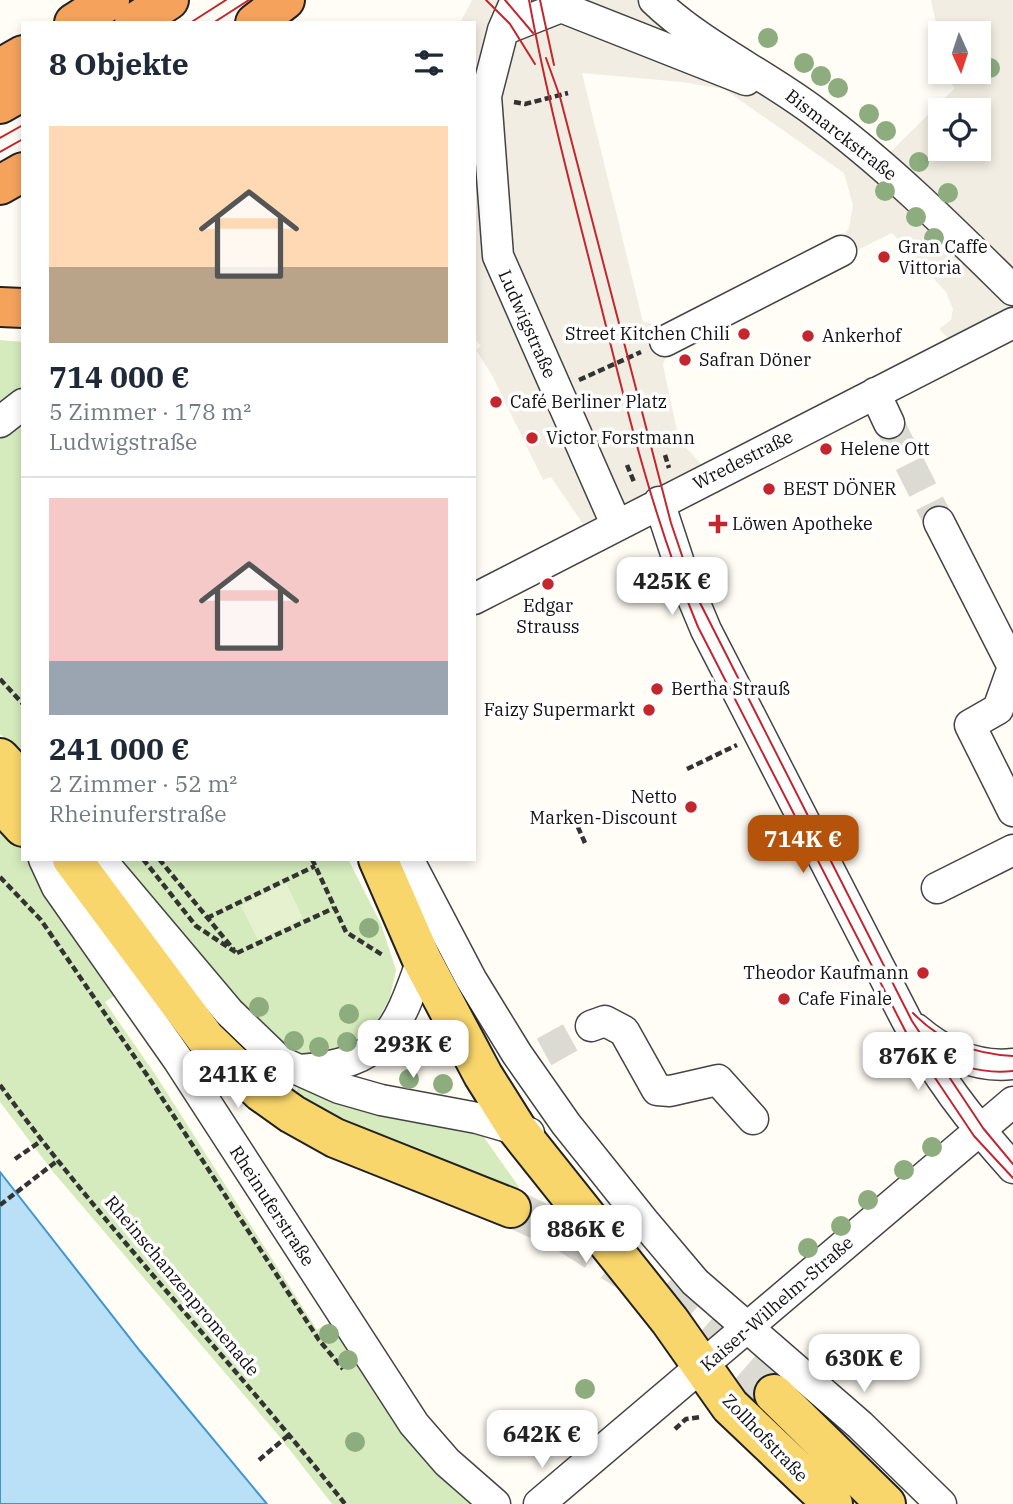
<!DOCTYPE html>
<html lang="de">
<head>
<meta charset="utf-8">
<style>
	body { margin:0; font-family:"IBM Plex Serif",serif; background:#f6f6f7; color:#1f2937; height:100vh; display:flex; flex-direction:column; font-size:26px; white-space:nowrap }
	* { box-sizing:border-box; margin:0 }
	p { font-size:23px; color:#747a83 }
	.icon { flex:none; width:38px; height:38px; fill:none; stroke:currentColor; stroke-width:2; stroke-linecap:round; stroke-linejoin:round }
	.map { position:relative; flex:1; overflow:hidden }
	.side { position:absolute; left:21px; top:21px; width:455px; height:840px; display:flex; flex-direction:column; background:#fff; border-radius:0px; box-shadow:0 4px 10px #0003 }
	.side>* { flex:none }
	.needle { width:46px; rotate:177deg }
	.controls { position:absolute; left:928px; top:21px; display:grid; gap:14px }
	.controls a { display:grid; place-items:center; width:63px; height:63px; border-radius:0px; background:#fff; box-shadow:0 4px 10px #0003; font-size:35px }
	.price { position:absolute; translate:-50% -60px; padding:0 16px; border-radius:14px; background:#fff; color:#222; font-size:23px; line-height:46px; filter:drop-shadow(0 2px 4px #0008) }
	.price::after { content:''; position:absolute; left:50%; top:42px; width:21px; height:16px; margin-left:-10px; background:inherit; clip-path:polygon(0 0,100% 0,50% 100%) }
	.price.current { background:#b45309; color:#fff }
	ul { padding:0; list-style:none }
	li { display:grid; align-content:center; gap:14px; height:371px; padding:0 28px }
	li+li { border-top:2px solid #e0e1e3 }
	li span { display:grid; place-items:center; height:217px; border-radius:0px; color:#555 }
	li>.icon { margin-inline-start:auto }
	span .icon { width:126px; height:126px; fill:#fffc; stroke-width:1 }
	li b { font-size:30px }
	h2 { display:flex; justify-content:space-between; align-items:center; height:84px; padding:0 28px; font-size:30px }
	.map>svg:first-child { display:block }
</style>
</head>
<body>
<div class="map">
<svg width="1013" height="1504" viewBox="0 0 1013 1504">
	<rect width="100%" height="100%" fill="#fffdf5"/>
	<!-- green -->
	<path fill="#d5ebbd" d="M 0,340 L 23,342 L 23,756 L 0,734 Z
		M 0,819 L 23,843 L 23,859 L 31,859 L 120,992 L 105,1002 L 157,1077 L 317,1330 L 332,1321 L 425,1456 L 471,1504 L 332,1504 L 279,1436 L 54,1173 L 0,1102 Z
		M 120,859 L 348,859 L 381,924 L 396,970 L 390,997 L 370,1036 L 336,1056 L 305,1061 L 267,1035 Z
		M 298,1087 L 392,1116 L 481,1133 L 519,1187 L 516,1191 L 343,1125 L 295,1096 Z"/>
	<!-- pitch -->
	<path fill="#e6f2cf" d="M 286,883 L 303,918 L 258,940 L 241,906 Z"/>
	<!-- plaza -->
	<path fill="#f1ede2" fill-rule="evenodd" d="M 472,0 L 654,0 L 879,163 L 955,88 L 941,72 L 978,72 L 978,33 L 940,33 L 940,42 L 931,0 L 1013,0 L 1013,309 L 950,340 L 939,329 L 951,320 L 953,309 L 946,292 L 892,233 L 843,257 L 837,244 L 849,228 L 853,205 L 844,173 L 724,89 L 682,82 L 582,73 L 643,322 L 657,324 L 669,348 L 663,365 L 679,440 L 704,467 L 583,524 L 551,477 L 543,480 L 493,377 L 476,350 L 481,346 L 474,338 L 474,23 L 460,23 ZM 940,110 L 978,110 L 978,149 L 940,149 Z"/>
	<!-- water -->
	<path fill="#b9e0f7" stroke="#3f96cf" stroke-width="2" d="M 0,1172 L 140,1351 L 267,1504 L 0,1504 Z"/>
	<g fill="none" stroke-linecap="round" stroke-linejoin="round">
		<!-- minor-tunnel -->
		<path stroke="#dbdad3" stroke-width="30" stroke-dasharray="30 15" stroke-linecap="butt" d="M 889,423 L 939,522
			M 544,1052 L 591,1026"/>
		<!-- major-tunnel -->
		<path stroke="#dbdad3" stroke-width="38" stroke-dasharray="38 19" stroke-linecap="butt" d="M 511,1208 L 567,1234 L 651,1287 L 774,1394"/>
		<defs>
			<path id="minor" d="M 516,0 L 503,30 L 486,96 L 498,256 L 616,524
				M 654,0 C 701,45 763,73 815,112 C 887,165 949,227 1013,290
				M 503,30 L 561,7 L 746,80
				M 665,341 L 841,251
				M 875,393 L 889,423
				M 0,422 L 23,404
				M 659,502 L 683,575 L 706,630 L 906,1019 C 935,1075 971,1121 1013,1168
				M 939,522 L 1013,667 L 998,709 L 970,725 L 1013,811
				M 474,599 L 1013,323
				M 44,859 L 57,887 L 179,1061 L 414,1424 L 447,1462 L 495,1504
				M 100,859 L 229,1012 L 281,1062 L 339,1088 L 381,1100 L 477,1118 L 529,1133
				M 408,859 L 471,979 L 517,1054 L 566,1124 L 646,1224 L 695,1282 L 860,1425 L 941,1504
				M 937,888 L 1013,850
				M 591,1026 L 605,1021 L 624,1031 L 657,1090 L 670,1091 L 718,1080 L 753,1119
				M 916,1029 C 944,1053 976,1068 1013,1064
				M 300,1070 C 384,1063 396,1034 422,960
				M 539,1504 L 1013,1102"/>
			<path id="major" d="M 0,758 L 23,783
				M 0,802 L 23,827
				M 72,859 L 206,1039 L 261,1092 L 292,1114 L 335,1138 L 511,1208
				M 378,859 L 422,960 L 483,1075 L 517,1129 L 670,1321 L 730,1406 L 833,1504
				M 774,1394 L 886,1504"/>
			<path id="highway" d="M 74,23 L 110,0
				M 134,23 L 169,0
				M 255,23 L 285,0
				M 0,68 L 23,55
				M 0,104 L 23,91
				M 0,185 L 23,172
				M 0,307 L 23,308"/>
		</defs>
		<!-- minor casing -->
		<use href="#minor" stroke="#444" stroke-width="33"/>
		<!-- major casing -->
		<use href="#major" stroke="#222" stroke-width="42"/>
		<!-- highway casing -->
		<use href="#highway" stroke="#222" stroke-width="42"/>
		<!-- path -->
		<path stroke="#333" stroke-width="4.5" stroke-dasharray="7 3.5" stroke-linecap="butt" d="M 514,102 L 525,104 L 568,93
			M 579,380 L 641,352
			M 665,455 L 669,468
			M 627,465 L 634,482
			M 0,679 L 23,704
			M 687,769 L 737,745
			M 585,843 L 577,825 L 587,819
			M 143,859 L 196,926 L 237,953
			M 159,859 L 234,950
			M 312,859 L 346,932 L 384,956
			M 0,877 L 41,920 L 151,1081 L 319,1340 L 343,1369
			M 207,918 L 315,866
			M 237,953 L 334,908
			M 0,1085 C 107,1231 233,1362 345,1504
			M 15,1159 L 41,1141
			M 0,1205 L 57,1161
			M 675,1429 L 686,1419 L 701,1417
			M 259,1460 L 290,1434"/>
		<!-- minor -->
		<use href="#minor" stroke="#fff" stroke-width="30"/>
		<!-- major -->
		<use href="#major" stroke="#f9d66b" stroke-width="38"/>
		<!-- highway -->
		<use href="#highway" stroke="#f5a25d" stroke-width="38"/>
		<!-- tram -->
		<path stroke="#c4262e" stroke-width="2" d="M 486,0 L 510,24 L 535,64
			M 505,0 L 533,33
			M 529,0 C 548,103 575,204 601,306 C 628,415 655,524 698,627 L 911,1042 L 974,1136 L 1013,1178
			M 540,0 L 554,65
			M 190,23 L 226,0
			M 213,23 L 249,0
			M 546,58 L 560,97 L 671,523 L 694,591 L 912,1021 L 983,1128 L 1013,1164
			M 0,138 L 23,125
			M 0,152 L 23,139
			M 913,1013 C 941,1042 974,1054 1013,1056
			M 934,1052 C 958,1067 984,1074 1013,1071"/>
	</g>
	<!-- trees -->
	<g fill="#8dad7f">
		<circle cx="768" cy="38" r="10"/>
		<circle cx="804" cy="63" r="10"/>
		<circle cx="990" cy="68" r="10"/>
		<circle cx="821" cy="76" r="10"/>
		<circle cx="838" cy="88" r="10"/>
		<circle cx="869" cy="114" r="10"/>
		<circle cx="886" cy="131" r="10"/>
		<circle cx="919" cy="162" r="10"/>
		<circle cx="885" cy="191" r="10"/>
		<circle cx="948" cy="193" r="10"/>
		<circle cx="916" cy="217" r="10"/>
		<circle cx="934" cy="238" r="10"/>
		<circle cx="369" cy="928" r="10"/>
		<circle cx="259" cy="1007" r="10"/>
		<circle cx="349" cy="1014" r="10"/>
		<circle cx="294" cy="1041" r="10"/>
		<circle cx="347" cy="1042" r="10"/>
		<circle cx="426" cy="1046" r="10"/>
		<circle cx="319" cy="1047" r="10"/>
		<circle cx="409" cy="1079" r="10"/>
		<circle cx="443" cy="1084" r="10"/>
		<circle cx="932" cy="1147" r="10"/>
		<circle cx="904" cy="1170" r="10"/>
		<circle cx="868" cy="1200" r="10"/>
		<circle cx="841" cy="1226" r="10"/>
		<circle cx="808" cy="1248" r="10"/>
		<circle cx="329" cy="1334" r="10"/>
		<circle cx="348" cy="1360" r="10"/>
		<circle cx="585" cy="1389" r="10"/>
		<circle cx="542" cy="1426" r="10"/>
		<circle cx="355" cy="1442" r="10"/>
	</g>
	<!-- markers -->
	<g fill="#c4262e" stroke="#fff" stroke-width="2.5">
		<circle cx="884" cy="257" r="7"/>
		<circle cx="744" cy="334" r="7"/>
		<circle cx="808" cy="336" r="7"/>
		<circle cx="685" cy="360" r="7"/>
		<circle cx="496" cy="402" r="7"/>
		<circle cx="532" cy="438" r="7"/>
		<circle cx="826" cy="449" r="7"/>
		<circle cx="769" cy="489" r="7"/>
		<path d="M714.5 513.5h7v7h7v7h-7v7h-7v-7h-7v-7h7z"/>
		<circle cx="548" cy="584" r="7"/>
		<circle cx="657" cy="689" r="7"/>
		<circle cx="649" cy="710" r="7"/>
		<circle cx="691" cy="807" r="7"/>
		<circle cx="923" cy="973" r="7"/>
		<circle cx="784" cy="999" r="7"/>
	</g>
	<g text-anchor="middle" stroke-width="7" stroke-linejoin="round" paint-order="stroke">
		<!-- street labels -->
		<g font-size="18" fill="#111" stroke="#fff">
			<text transform="translate(841 135) rotate(38)" y="6">Bismarckstraße</text>
			<text transform="translate(527 324) rotate(66)" y="6">Ludwigstraße</text>
			<text transform="translate(743 460) rotate(-27)" y="6">Wredestraße</text>
			<text transform="translate(272 1206) rotate(57)" y="6">Rheinuferstraße</text>
			<text transform="translate(182 1286) rotate(50)" y="6">Rheinschanzenpromenade</text>
			<text transform="translate(777 1304) rotate(-41)" y="6">Kaiser-Wilhelm-Straße</text>
			<text transform="translate(765 1438) rotate(46)" y="6">Zollhofstraße</text>
		</g>
		<!-- poi labels -->
		<g font-size="18" fill="#111" stroke="#fff" text-anchor="start">
			<text x="898" y="253">Gran Caffe<tspan x="898" dy="21">Vittoria</tspan></text>
			<text x="730" y="340" text-anchor="end">Street Kitchen Chili</text>
			<text x="822" y="342">Ankerhof</text>
			<text x="699" y="366">Safran Döner</text>
			<text x="510" y="408">Café Berliner Platz</text>
			<text x="546" y="444">Victor Forstmann</text>
			<text x="840" y="455">Helene Ott</text>
			<text x="783" y="495">BEST DÖNER</text>
			<text x="732" y="530">Löwen Apotheke</text>
			<text x="548" y="612" text-anchor="middle">Edgar<tspan x="548" dy="21">Strauss</tspan></text>
			<text x="671" y="695">Bertha Strauß</text>
			<text x="635" y="716" text-anchor="end">Faizy Supermarkt</text>
			<text x="677" y="803" text-anchor="end">Netto<tspan x="677" dy="21">Marken-Discount</tspan></text>
			<text x="909" y="979" text-anchor="end">Theodor Kaufmann</text>
			<text x="798" y="1005">Cafe Finale</text>
		</g>
	</g>
</svg>
<div class="controls">
<a><svg class="needle" viewBox="-14 -14 28 28"><path d="M0-13l5 13h-10z" fill="#e53935"/><path d="M0 13l5-13h-10z" fill="#747a83"/></svg></a>
<a><svg class="icon" aria-label="locate" viewBox="0 0 24 24"><circle cx="12" cy="12" r="6"/><path d="M12 2v4M12 18v4M2 12h4M18 12h4"/></svg></a>
</div>
<b class="price" style="left:672px;top:617px">425K €</b>
<b class="price current" style="left:803px;top:875px">714K €</b>
<b class="price" style="left:413px;top:1080px">293K €</b>
<b class="price" style="left:918px;top:1092px">876K €</b>
<b class="price" style="left:238px;top:1110px">241K €</b>
<b class="price" style="left:586px;top:1265px">886K €</b>
<b class="price" style="left:864px;top:1394px">630K €</b>
<b class="price" style="left:542px;top:1470px">642K €</b>
<section class="side">
<h2>8 Objekte<svg class="icon" aria-label="filters" viewBox="0 0 24 24"><path d="M4 7h16M4 17h16"/><circle cx="9" cy="7" r="2"/><circle cx="15" cy="17" r="2"/></svg></h2>
<ul>
<li><span style="background:linear-gradient(#ffd9b3 65%,#b9a48a 0)"><svg class="icon" aria-label="home" viewBox="0 0 24 24"><path d="M3 11l9-7 9 7M6 9v11h12V9"/></svg></span><div><b>714 000 €</b><p>5 Zimmer · 178 m²</p><p>Ludwigstraße</p></div></li>
<li><span style="background:linear-gradient(#f6c9c9 75%,#9aa5b1 0)"><svg class="icon" aria-label="home" viewBox="0 0 24 24"><path d="M3 11l9-7 9 7M6 9v11h12V9"/></svg></span><div><b>241 000 €</b><p>2 Zimmer · 52 m²</p><p>Rheinuferstraße</p></div></li>
</ul>
</section>
</div>
</body>
</html>
